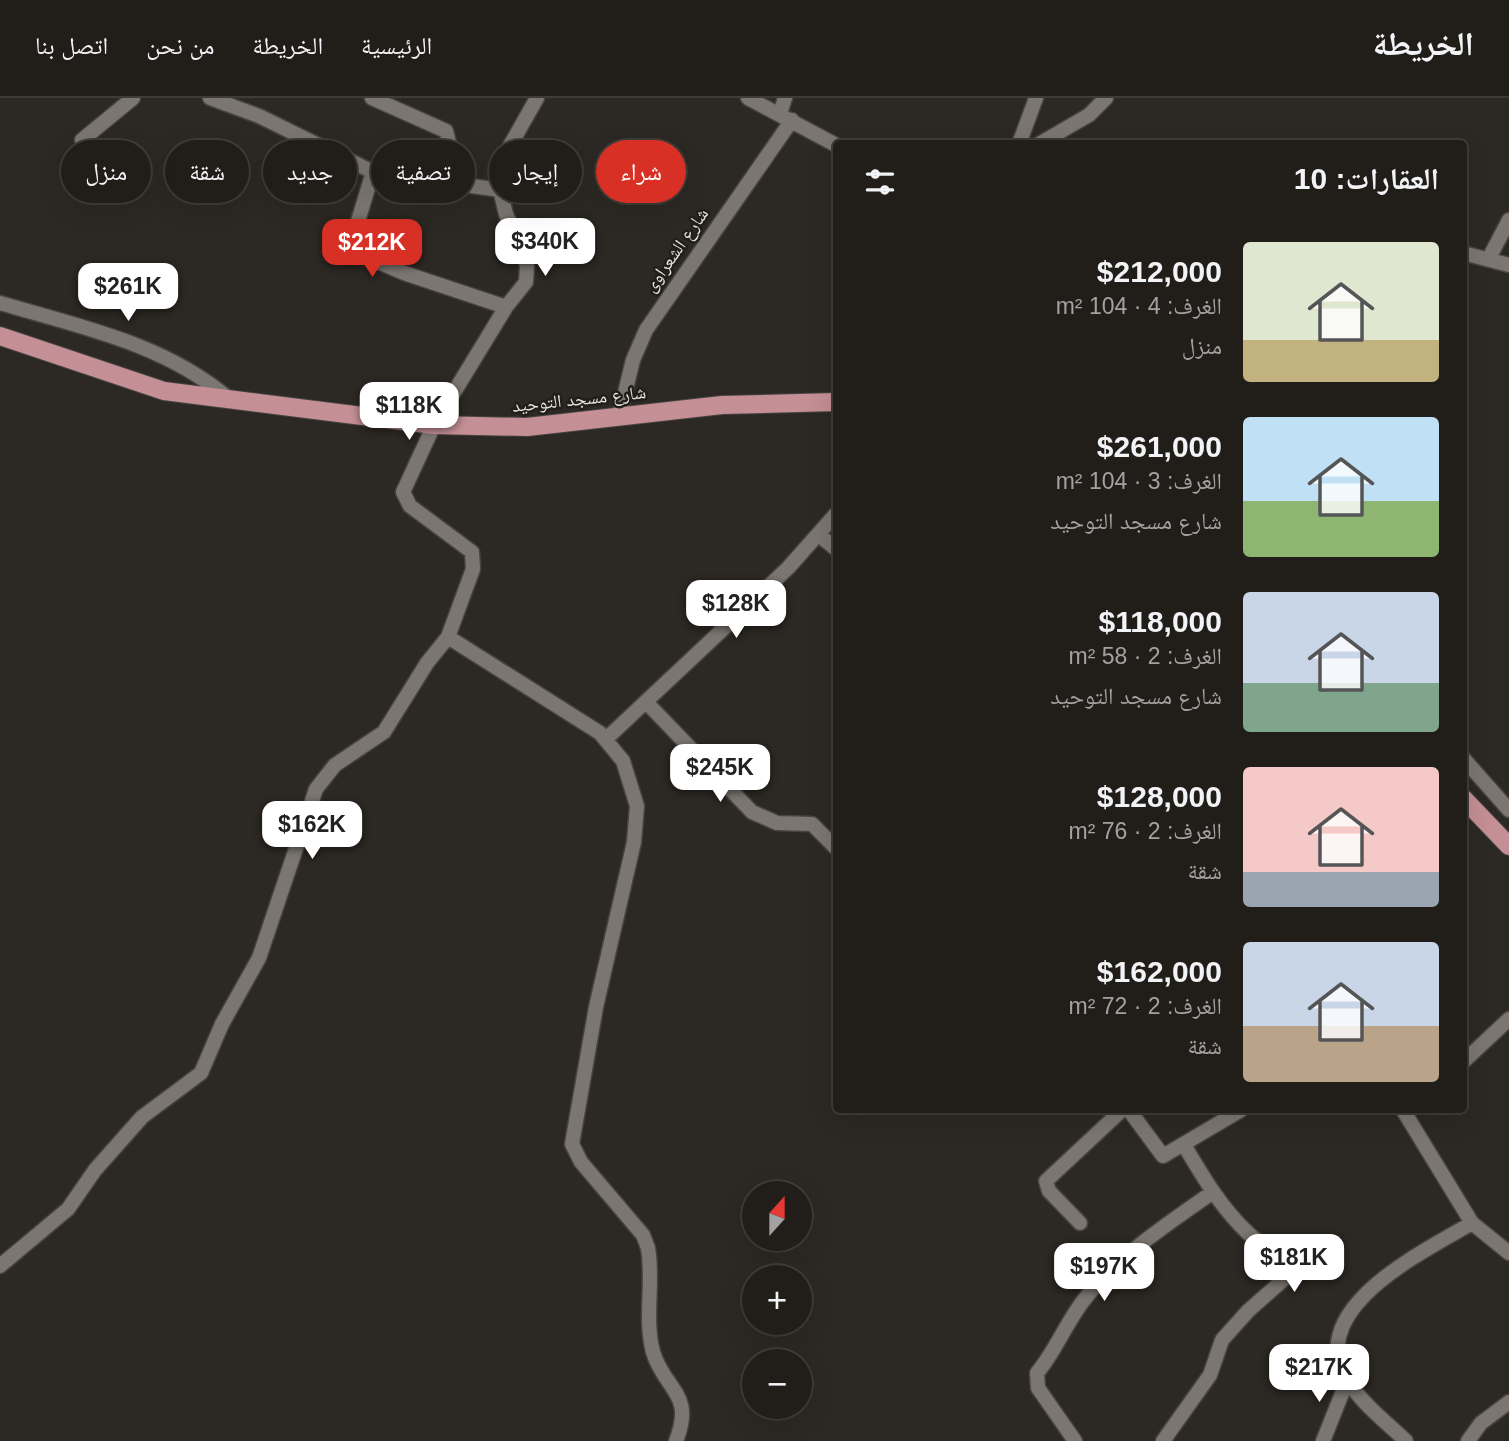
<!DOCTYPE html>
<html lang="ar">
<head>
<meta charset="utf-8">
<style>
	body { margin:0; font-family:Helvetica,"Noto Naskh Arabic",sans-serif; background:#292723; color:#f1f3f6; direction:rtl; height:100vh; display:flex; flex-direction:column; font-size:26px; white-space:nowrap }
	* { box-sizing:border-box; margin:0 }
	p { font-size:23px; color:#a2a2a2 }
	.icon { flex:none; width:38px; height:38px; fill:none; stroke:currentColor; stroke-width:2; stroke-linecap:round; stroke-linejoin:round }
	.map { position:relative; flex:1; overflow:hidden; direction:ltr }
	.side { position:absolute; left:833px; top:42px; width:634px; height:973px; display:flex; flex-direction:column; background:#211e1a; border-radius:7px; box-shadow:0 7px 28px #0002,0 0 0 2px #3e3c39; direction:rtl }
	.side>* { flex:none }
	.banner { position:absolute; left:21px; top:42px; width:665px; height:63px; direction:rtl; display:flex; gap:14px }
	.needle { width:46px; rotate:21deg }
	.controls { position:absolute; left:742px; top:1083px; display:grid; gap:14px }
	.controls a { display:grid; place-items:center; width:70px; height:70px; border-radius:50%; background:#211e1a; box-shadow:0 7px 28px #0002,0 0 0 2px #3e3c39; font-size:35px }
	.price { position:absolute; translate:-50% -60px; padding:0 16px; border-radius:14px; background:#fff; color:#222; font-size:23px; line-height:46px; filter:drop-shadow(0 2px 4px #0008) }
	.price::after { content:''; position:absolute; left:50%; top:42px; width:21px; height:16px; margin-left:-10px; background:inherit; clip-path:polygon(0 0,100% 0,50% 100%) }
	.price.selected { background:#d93025; color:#fff }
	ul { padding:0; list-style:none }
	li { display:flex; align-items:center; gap:21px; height:175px; padding:0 28px }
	li span { display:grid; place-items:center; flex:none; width:196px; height:140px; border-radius:7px; color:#555 }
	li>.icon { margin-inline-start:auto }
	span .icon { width:84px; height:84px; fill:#fffc; stroke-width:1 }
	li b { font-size:30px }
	h2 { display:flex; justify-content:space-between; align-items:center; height:84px; padding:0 28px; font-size:30px }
	.chip { padding:0 24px; border-radius:32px; background:#211e1a; box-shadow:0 7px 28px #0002,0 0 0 2px #3e3c39; font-size:24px; line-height:63px }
	.chip.selected { background:#d93025; color:#fff }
	header { display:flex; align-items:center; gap:42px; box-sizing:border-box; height:98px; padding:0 35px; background:#211e1a; border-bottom:2px solid #3e3c39 }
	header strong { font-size:33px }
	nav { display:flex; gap:38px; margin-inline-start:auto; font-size:24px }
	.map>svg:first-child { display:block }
</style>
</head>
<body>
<header>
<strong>الخريطة</strong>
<nav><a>الرئيسية</a><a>الخريطة</a><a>من نحن</a><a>اتصل بنا</a></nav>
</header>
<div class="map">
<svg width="1509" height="1343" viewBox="0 0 1509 1343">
	<rect width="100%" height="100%" fill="#2c2823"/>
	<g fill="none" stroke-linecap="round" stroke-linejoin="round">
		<defs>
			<path id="minor" d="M 210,0 L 259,18 L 373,74 L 500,92
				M 372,0 L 446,33 L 450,48 L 443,83
				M 748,0 L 836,47
				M 780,16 L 785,0
				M 82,42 L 133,0
				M 1019,46 L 1036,0
				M 1039,46 L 1089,17 L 1106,0
				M 373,74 L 351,146 L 355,154 L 404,175 L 506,209
				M 1463,155 L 1509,167
				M 1489,160 L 1509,122
				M 0,205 C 80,229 163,245 228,300
				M 619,319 L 633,262 L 646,232 L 792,22
				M 819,437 L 836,451
				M 448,539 L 600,635 L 623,663 L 637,708 L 634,744 L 596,909 L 572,1046 L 581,1064 L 643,1137 L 648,1150 C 654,1184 644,1220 653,1254 C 665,1293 695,1295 676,1343
				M 647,605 L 752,714 L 777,725 L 812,726 L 836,750
				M 606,641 L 788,470 L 836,416
				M 1463,660 L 1509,712
				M 1463,964 L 1509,921
				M 1129,1012 L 1163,1058 L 1241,1012
				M 1403,1012 L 1472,1125 L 1509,1155
				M 1080,1125 L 1049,1093 L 1046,1083 L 1122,1012
				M 0,1168 L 68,1111 L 95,1072 L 142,1019 L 201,975 L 222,926 L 259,860 L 316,691 L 335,667 L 384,634 L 427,565 L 448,539 L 473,471 L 472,454 L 410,408 L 403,394 L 434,327 L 506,209 L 526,184 L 527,167 L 506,116 L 500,92 L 507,53 L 537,0
				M 1075,1343 L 1038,1290 L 1037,1275 C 1057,1251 1067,1222 1087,1198 C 1121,1156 1169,1125 1213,1094
				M 1163,1343 L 1210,1277 L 1222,1242 L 1248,1213 L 1283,1182 L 1287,1173 C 1284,1157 1260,1147 1249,1136 C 1221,1110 1203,1079 1184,1047
				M 1323,1343 L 1347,1283
				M 1406,1343 C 1387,1325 1364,1307 1349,1285 C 1300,1212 1423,1154 1472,1125
				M 1468,1343 L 1481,1325 L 1509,1304"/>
			<path id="major" d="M 0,238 L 164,293 L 434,327 L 527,329 L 722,307 L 836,304
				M 1463,700 L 1509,748"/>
		</defs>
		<!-- minor casing -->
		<use href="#minor" stroke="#474440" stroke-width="17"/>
		<!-- major casing -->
		<use href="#major" stroke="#474440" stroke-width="20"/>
		<!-- minor -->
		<use href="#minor" stroke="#7b7671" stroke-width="14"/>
		<!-- major -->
		<use href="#major" stroke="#c48f95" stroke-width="18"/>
	</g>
	<g text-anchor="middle" stroke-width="5" stroke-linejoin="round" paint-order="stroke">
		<!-- street labels -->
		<g font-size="18" fill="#e8e5e2" stroke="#221f1a">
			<text transform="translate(676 152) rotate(-55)" y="6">شارع الشعراوى</text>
			<text transform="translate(579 301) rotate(-6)" y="6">شارع مسجد التوحيد</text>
		</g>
	</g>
</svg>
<div class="controls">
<a><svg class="needle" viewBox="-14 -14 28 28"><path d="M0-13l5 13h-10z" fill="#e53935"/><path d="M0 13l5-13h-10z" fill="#a2a2a2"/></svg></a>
<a>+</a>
<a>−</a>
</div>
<b class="price" style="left:545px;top:180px">$340K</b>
<b class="price selected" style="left:372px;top:181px">$212K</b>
<b class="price" style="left:128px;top:225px">$261K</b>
<b class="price" style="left:409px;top:344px">$118K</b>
<b class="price" style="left:736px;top:542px">$128K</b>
<b class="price" style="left:720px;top:706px">$245K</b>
<b class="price" style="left:312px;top:763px">$162K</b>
<b class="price" style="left:1294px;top:1196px">$181K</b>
<b class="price" style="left:1104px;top:1205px">$197K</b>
<b class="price" style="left:1319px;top:1306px">$217K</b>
<div class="banner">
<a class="chip selected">شراء</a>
<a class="chip">إيجار</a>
<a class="chip">تصفية</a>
<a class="chip">جديد</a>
<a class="chip">شقة</a>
<a class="chip">منزل</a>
</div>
<section class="side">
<h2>العقارات: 10<svg class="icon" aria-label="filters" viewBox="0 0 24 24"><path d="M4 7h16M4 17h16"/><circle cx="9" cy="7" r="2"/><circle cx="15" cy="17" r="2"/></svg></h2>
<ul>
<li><span style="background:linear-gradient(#dfe7d0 70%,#c2b280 0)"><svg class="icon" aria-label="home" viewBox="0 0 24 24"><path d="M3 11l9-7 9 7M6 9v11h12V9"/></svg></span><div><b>$212,000</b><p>الغرف: 4 · 104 m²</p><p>منزل</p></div></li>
<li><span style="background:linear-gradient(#bfe0f5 60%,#8fb573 0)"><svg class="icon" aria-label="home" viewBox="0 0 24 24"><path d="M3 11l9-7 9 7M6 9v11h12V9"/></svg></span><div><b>$261,000</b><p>الغرف: 3 · 104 m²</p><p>شارع مسجد التوحيد</p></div></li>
<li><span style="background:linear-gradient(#c9d6e8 65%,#7fa58c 0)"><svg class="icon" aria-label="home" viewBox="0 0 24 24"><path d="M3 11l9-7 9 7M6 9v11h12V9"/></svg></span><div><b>$118,000</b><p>الغرف: 2 · 58 m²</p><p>شارع مسجد التوحيد</p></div></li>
<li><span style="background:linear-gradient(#f6c9c9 75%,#9aa5b1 0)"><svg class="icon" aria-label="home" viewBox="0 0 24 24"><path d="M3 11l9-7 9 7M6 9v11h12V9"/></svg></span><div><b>$128,000</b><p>الغرف: 2 · 76 m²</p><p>شقة</p></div></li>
<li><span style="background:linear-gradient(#c9d6e8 60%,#b9a48a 0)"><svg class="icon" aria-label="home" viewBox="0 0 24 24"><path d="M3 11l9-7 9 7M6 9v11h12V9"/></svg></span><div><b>$162,000</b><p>الغرف: 2 · 72 m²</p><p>شقة</p></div></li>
</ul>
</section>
</div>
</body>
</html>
